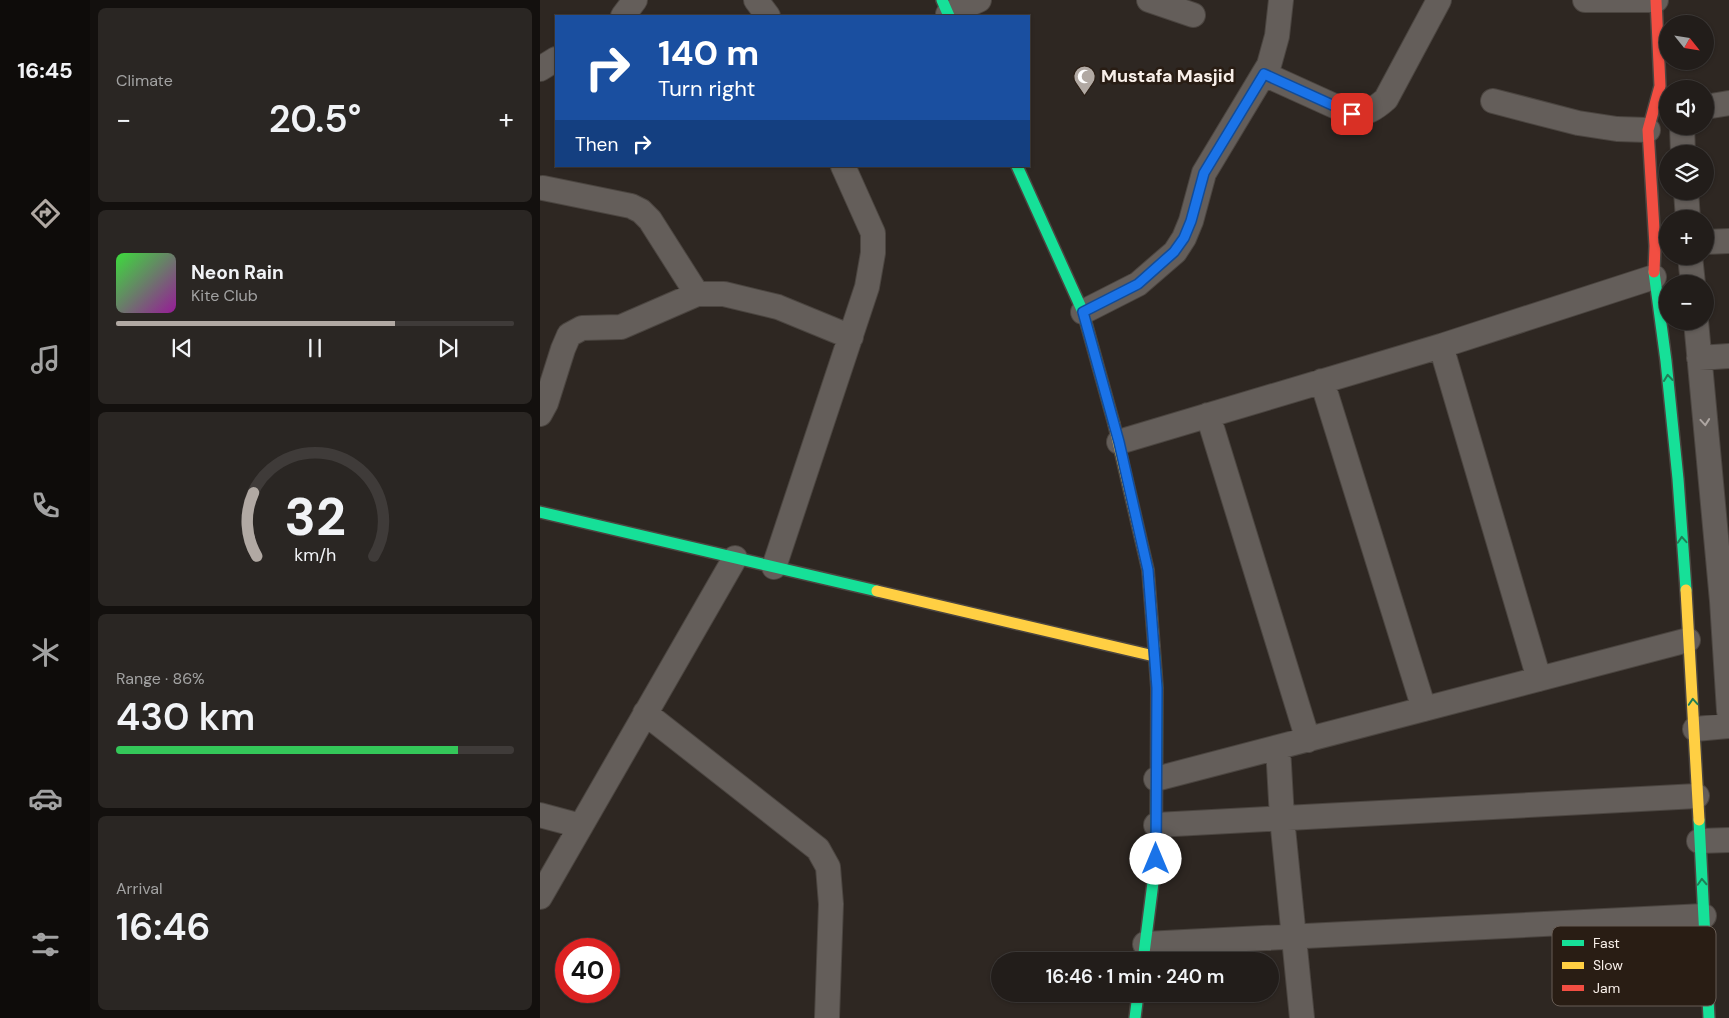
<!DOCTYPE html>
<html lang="en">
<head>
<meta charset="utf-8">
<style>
  :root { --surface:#221d1a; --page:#2a2623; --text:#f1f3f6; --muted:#a2a2a2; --line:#3f3b39; --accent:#b1a9a3 }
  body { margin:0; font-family:"DM Sans",sans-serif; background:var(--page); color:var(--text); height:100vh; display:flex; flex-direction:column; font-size:19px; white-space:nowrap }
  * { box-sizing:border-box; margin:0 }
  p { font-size:16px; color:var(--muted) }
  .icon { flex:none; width:28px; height:28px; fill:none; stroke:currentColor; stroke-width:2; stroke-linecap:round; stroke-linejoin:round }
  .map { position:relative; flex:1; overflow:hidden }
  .details { display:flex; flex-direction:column; gap:8px; padding:8px; background:#13100e; width:450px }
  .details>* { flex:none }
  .top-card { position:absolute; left:15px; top:15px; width:475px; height:152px; border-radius:0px; box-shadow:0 1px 4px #0004,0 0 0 1px var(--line); background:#1a4fa0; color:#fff; overflow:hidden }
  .needle { width:32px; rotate:120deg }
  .tools { position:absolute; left:1119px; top:15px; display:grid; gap:10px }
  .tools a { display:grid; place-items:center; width:55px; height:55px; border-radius:50%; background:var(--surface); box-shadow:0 1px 4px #0004,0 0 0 1px var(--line); font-size:25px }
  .speed { position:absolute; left:15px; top:938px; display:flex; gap:10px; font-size:25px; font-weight:700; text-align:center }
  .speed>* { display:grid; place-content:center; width:65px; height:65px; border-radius:50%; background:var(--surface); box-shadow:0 1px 4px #0004,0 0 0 1px var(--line); line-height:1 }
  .speed .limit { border:8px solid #d22; background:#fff; color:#111 }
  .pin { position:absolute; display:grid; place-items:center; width:42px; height:42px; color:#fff; margin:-21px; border-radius:10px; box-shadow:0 2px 8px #0006 }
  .me { position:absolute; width:55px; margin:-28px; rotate:0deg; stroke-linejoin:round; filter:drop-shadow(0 0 4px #0008) }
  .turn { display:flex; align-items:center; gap:18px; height:105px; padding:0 20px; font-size:22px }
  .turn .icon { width:65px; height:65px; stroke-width:2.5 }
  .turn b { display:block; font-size:35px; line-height:42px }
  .then { display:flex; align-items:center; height:48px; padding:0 20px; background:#0003; gap:10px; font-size:19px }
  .big { font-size:38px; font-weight:600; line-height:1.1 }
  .details .widget { flex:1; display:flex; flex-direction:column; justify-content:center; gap:8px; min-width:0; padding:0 18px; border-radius:8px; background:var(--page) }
  .details .dial { align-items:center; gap:0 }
  .dial svg { height:130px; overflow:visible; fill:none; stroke:var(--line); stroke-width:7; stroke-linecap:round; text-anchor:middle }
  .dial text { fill:var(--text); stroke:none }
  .song { display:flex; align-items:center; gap:15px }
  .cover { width:60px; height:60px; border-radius:8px; background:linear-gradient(135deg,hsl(120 70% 55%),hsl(300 70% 35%)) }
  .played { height:5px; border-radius:2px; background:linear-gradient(90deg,var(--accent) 70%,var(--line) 70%) }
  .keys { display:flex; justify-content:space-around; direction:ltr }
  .heat { display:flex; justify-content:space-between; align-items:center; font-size:28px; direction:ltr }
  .charge { height:8px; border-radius:4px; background:linear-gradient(90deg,#34c759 86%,var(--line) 0) }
  .trip { position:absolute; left:451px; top:952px; width:288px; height:50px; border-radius:25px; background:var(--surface); box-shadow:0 1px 4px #0004,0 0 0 1px var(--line); font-weight:600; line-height:50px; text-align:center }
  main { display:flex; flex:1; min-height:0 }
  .tab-bar { display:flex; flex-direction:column; width:90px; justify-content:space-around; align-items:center; background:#0e0c0a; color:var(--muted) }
  .tab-bar .icon { width:35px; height:35px }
  .tab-bar .active { color:var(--accent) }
  .tab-bar b { font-size:22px; color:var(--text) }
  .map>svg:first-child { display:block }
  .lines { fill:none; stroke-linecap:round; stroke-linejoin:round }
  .street-casing { stroke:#4b4540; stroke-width:26 }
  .fast-casing { stroke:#4b4540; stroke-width:14 }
  .slow-casing { stroke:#4b4540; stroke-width:14 }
  .jam-casing { stroke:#4b4540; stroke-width:14 }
  .street { stroke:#645e5a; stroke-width:24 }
  .fast { stroke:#16e098; stroke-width:11 }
  .slow { stroke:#ffcf43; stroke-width:11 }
  .jam { stroke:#f24e42; stroke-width:11 }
  .oneway { stroke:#207e56 }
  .oneway2 { stroke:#aea6a2 }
  .route-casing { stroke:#114b97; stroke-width:12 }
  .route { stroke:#1a73e8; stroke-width:9 }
  .labels { text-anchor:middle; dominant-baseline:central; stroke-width:5; stroke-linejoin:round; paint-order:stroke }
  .poi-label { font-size:18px; font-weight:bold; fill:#f8efe9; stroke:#291d14; text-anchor:start }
  .key { fill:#291d14; stroke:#675c54; stroke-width:1 }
  .key-label { font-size:14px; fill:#f8efe9 }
</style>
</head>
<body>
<main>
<nav class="tab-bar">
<b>16:45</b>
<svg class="icon active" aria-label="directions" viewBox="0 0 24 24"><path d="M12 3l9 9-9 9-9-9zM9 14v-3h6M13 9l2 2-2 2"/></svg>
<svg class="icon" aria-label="music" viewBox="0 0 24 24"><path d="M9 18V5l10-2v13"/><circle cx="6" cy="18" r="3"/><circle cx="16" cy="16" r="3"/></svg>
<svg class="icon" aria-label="phone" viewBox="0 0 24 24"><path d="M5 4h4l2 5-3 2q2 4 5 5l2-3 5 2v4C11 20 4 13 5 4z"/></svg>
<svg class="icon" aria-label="climate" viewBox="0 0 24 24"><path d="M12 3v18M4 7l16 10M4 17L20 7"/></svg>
<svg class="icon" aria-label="car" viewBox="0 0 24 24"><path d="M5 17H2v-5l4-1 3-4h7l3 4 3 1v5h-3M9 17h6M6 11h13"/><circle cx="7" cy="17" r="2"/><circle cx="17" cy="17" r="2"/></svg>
<svg class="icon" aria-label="filters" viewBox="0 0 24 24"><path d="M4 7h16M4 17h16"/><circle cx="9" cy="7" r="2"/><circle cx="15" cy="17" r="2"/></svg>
</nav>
<section class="details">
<div class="widget"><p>Climate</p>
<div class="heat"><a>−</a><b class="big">20.5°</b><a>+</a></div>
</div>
<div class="widget">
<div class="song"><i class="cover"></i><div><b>Neon Rain</b><p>Kite Club</p></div></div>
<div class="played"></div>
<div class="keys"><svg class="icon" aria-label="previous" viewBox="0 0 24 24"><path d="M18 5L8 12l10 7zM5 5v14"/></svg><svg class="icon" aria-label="pause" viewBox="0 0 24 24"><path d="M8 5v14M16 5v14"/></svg><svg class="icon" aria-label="next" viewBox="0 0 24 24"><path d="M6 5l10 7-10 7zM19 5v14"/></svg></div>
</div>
<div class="widget dial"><svg viewBox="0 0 100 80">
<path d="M14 69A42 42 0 1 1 86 69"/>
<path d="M14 69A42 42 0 0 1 12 30" stroke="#b1a9a3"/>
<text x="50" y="56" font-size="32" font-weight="700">32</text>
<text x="50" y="72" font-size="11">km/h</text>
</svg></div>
<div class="widget"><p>Range · 86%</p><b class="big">430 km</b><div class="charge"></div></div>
<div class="widget"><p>Arrival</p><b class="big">16:46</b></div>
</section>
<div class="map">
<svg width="1189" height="1018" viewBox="0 0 1189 1018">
  <rect width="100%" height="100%" fill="#2e2722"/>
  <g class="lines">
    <defs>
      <path id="street" d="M216,0L228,16
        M609,0L653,15
        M1045,0H1116
        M408,14L439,0
        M83,16L95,0
        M0,69L16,59
        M724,74L812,114C826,114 835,109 846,99L899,0
        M953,101L1038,123L1077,129L1108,130
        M1165,107L1189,103
        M1142,126L1143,154
        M3,188L91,206L101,211L110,220L157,294
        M1146,191L1148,219
        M1165,242L1189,241
        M1150,256L1153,284
        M543,312L598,284L635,252L644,238L651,221L664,173L729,65L737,36L741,0
        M1156,321L1182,601L1189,711
        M901,346L999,679
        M1159,358L1189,356
        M782,381L884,709
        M0,414L6,403L23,349L29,335L42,328L81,327L157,294H184L238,307L311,337
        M668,415L768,740
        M579,442L901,346L1114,277
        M234,567L327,287L333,253V233L303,166
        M105,713L278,849L288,867L291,904L287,1018
        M1155,729L1189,726
        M738,747L742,818L762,1018
        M616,779L1148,640
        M0,815L41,826
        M616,825L1157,796
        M1159,841L1189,840
        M0,897L195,558
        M605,944L1164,916"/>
      <path id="fast" d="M402,0L409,16
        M477,166L543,312L574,424
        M1114,272L1126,361L1138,479L1146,590
        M0,512L337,591
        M1159,820L1169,1018
        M603,961L616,859L617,688L614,647
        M595,1018L598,994"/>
      <path id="slow" d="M574,424L608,570L614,647
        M1146,590L1159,820
        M337,591L614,656"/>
      <path id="jam" d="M1114,272L1115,246L1108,130L1120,86L1116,0"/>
    </defs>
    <use href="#street" class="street-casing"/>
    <use href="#fast" class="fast-casing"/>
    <use href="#slow" class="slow-casing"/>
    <use href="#jam" class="jam-casing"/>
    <use href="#street" class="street"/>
    <use href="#fast" class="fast"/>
    <use href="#slow" class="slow"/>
    <use href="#jam" class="jam"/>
  </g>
  <defs><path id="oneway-chevron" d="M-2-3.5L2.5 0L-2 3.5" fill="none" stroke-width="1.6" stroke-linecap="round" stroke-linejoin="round" transform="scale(1.25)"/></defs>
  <g class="oneway">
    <use href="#oneway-chevron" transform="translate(1128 378) rotate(-96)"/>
    <use href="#oneway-chevron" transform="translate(1142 540) rotate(-94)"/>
    <use href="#oneway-chevron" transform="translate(1153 702) rotate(-94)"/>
    <use href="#oneway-chevron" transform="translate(1162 882) rotate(-93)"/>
  </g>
  <use class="oneway2" href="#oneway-chevron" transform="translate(1165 422) rotate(85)"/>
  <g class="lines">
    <defs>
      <path id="route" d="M616,859L617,688L608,570L579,442L543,312L598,284L634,252L644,238L651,221L664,173L724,74L812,114"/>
    </defs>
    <use href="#route" class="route-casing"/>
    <use href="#route" class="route"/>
  </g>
  <defs>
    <symbol id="mosque-pin" viewBox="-11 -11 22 30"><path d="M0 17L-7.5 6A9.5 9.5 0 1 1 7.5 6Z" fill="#b1a9a3" stroke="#291d14"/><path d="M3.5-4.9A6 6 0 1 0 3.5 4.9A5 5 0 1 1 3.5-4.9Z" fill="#fff"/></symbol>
  </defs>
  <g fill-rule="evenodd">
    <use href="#mosque-pin" x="532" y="64" width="25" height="34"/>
  </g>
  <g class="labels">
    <g class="poi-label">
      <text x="561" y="76">Mustafa Masjid</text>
    </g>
  </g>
  <rect x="1012" y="926" width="164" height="80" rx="8" class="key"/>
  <rect x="1022" y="940" width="22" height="6" fill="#16e098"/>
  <rect x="1022" y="962" width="22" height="7" fill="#ffcf43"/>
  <rect x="1022" y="985" width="22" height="6" fill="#f24e42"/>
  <g class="key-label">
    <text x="1053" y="948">Fast</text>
    <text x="1053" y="970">Slow</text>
    <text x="1053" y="993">Jam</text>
  </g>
</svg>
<div class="tools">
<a><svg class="needle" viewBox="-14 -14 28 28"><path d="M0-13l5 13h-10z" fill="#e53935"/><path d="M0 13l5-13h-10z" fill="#a2a2a2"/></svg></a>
<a><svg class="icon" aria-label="sound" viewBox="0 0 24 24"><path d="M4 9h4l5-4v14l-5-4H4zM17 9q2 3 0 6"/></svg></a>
<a><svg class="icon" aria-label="layers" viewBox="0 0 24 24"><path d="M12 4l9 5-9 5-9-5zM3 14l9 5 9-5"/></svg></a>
<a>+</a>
<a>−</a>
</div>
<div class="speed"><div class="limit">40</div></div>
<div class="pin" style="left:812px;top:114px;background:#d93025"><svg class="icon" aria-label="arrive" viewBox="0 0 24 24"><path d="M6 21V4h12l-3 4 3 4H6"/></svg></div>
<svg class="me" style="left:616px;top:859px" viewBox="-20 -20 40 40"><circle r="19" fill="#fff"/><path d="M0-13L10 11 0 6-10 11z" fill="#1a73e8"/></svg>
<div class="trip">16:46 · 1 min · 240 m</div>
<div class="top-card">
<div class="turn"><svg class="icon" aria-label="right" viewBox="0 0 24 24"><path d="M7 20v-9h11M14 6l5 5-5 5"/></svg><div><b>140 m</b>Turn right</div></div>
<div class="then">Then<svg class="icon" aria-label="right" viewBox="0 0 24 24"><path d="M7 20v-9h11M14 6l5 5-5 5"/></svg></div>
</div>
</div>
</main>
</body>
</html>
